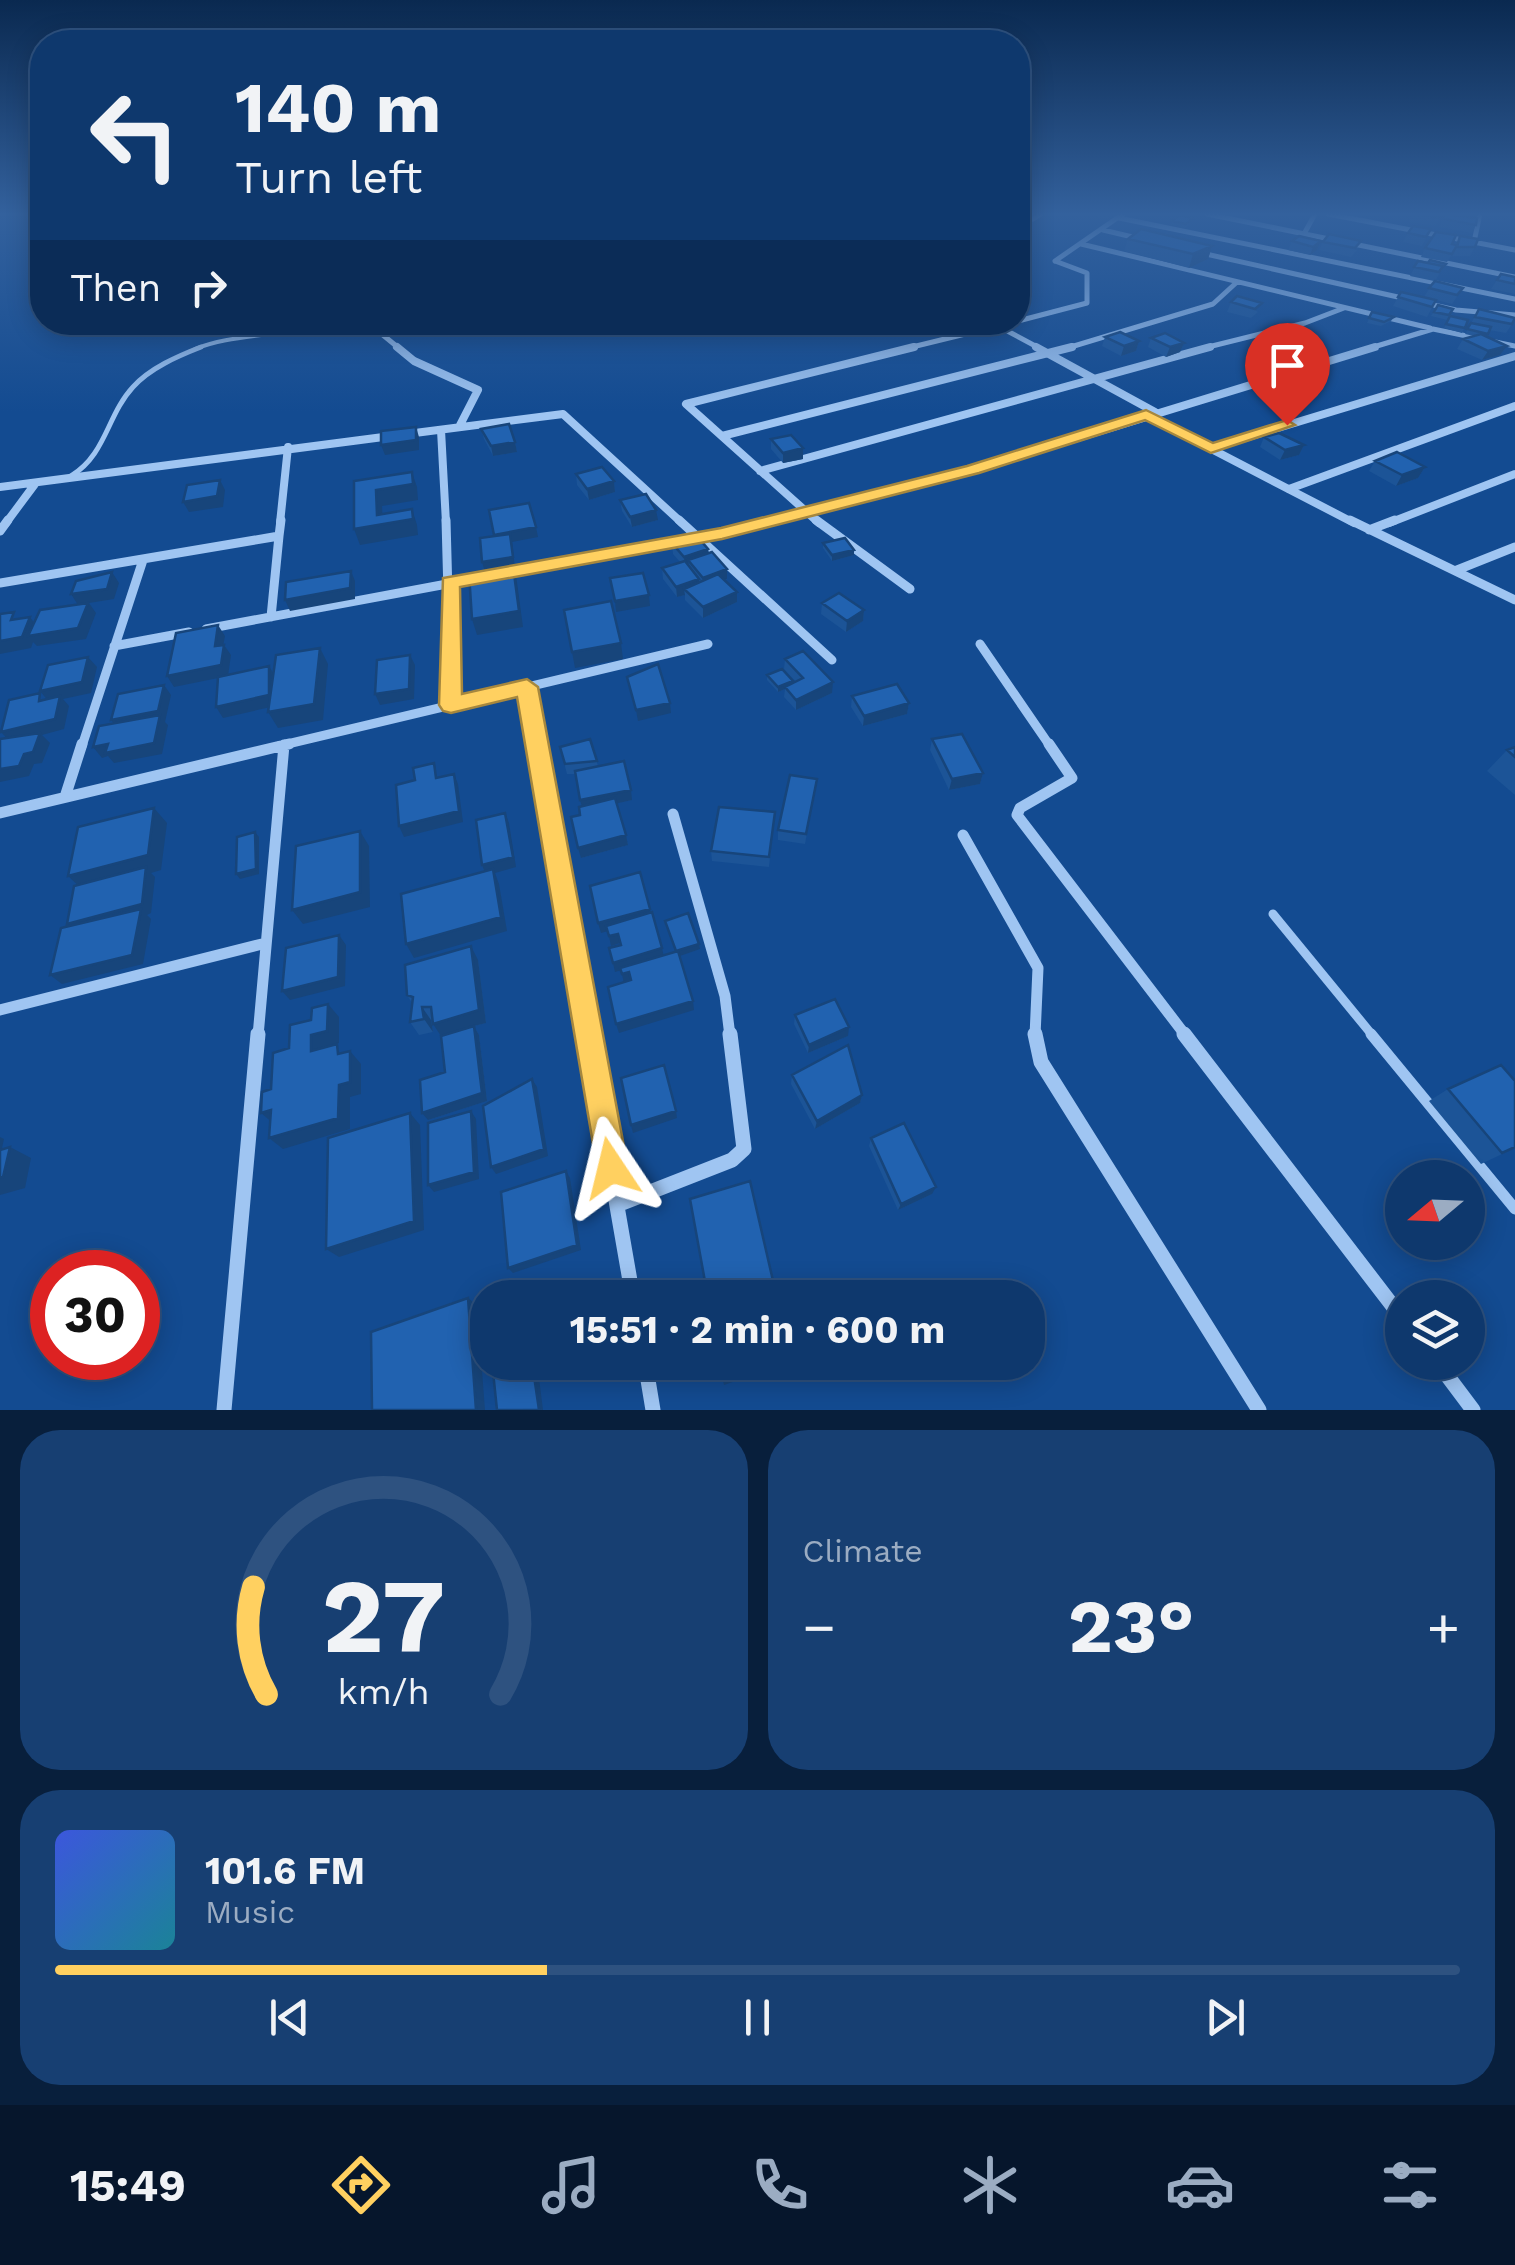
<!DOCTYPE html>
<html lang="en">
<head>
<meta charset="utf-8">
<style>
  :root { --surface:#0e386d; --page:#173f72; --text:#f1f3f6; --muted:#9bacc2; --line:#2e5280; --accent:#ffd060 }
  body { margin:0; font-family:"Work Sans",sans-serif; background:var(--page); color:var(--text); height:100vh; display:flex; flex-direction:column; font-size:38px; white-space:nowrap }
  * { box-sizing:border-box; margin:0 }
  p { font-size:32px; color:var(--muted) }
  .icon { flex:none; width:55px; height:55px; fill:none; stroke:currentColor; stroke-width:2; stroke-linecap:round; stroke-linejoin:round }
  .map { position:relative; height:1410px; overflow:hidden }
  .details { display:flex; flex-direction:column; gap:20px; padding:20px; background:#081f3c; flex:1 }
  .details>* { flex:none }
  .guide { position:absolute; left:30px; top:30px; width:1000px; height:305px; border-radius:40px; box-shadow:0 5px 25px #0003,0 0 0 2px var(--line); background:#0e386d; color:var(--text); overflow:hidden }
  .needle { width:65px; rotate:251deg }
  .fabs { position:absolute; left:1385px; top:1160px; display:grid; gap:20px }
  .fabs a { display:grid; place-items:center; width:100px; height:100px; border-radius:50%; background:var(--surface); box-shadow:0 5px 25px #0003,0 0 0 2px var(--line); font-size:50px }
  .speed { position:absolute; left:30px; top:1250px; display:flex; gap:20px; font-size:50px; font-weight:700; text-align:center }
  .speed>* { display:grid; place-content:center; width:130px; height:130px; border-radius:50%; background:var(--surface); box-shadow:0 5px 25px #0003,0 0 0 2px var(--line); line-height:1 }
  .speed .limit { border:15px solid #d22; background:#fff; color:#111 }
  .pin { position:absolute; display:grid; place-items:center; width:85px; height:85px; color:#fff; margin:-102px -42px; border-radius:50% 50% 50% 0; rotate:-45deg; box-shadow:0 0 10px #0007 }
  .pin .icon { rotate:45deg }
  .me { position:absolute; width:110px; margin:-55px; rotate:350deg; stroke-linejoin:round; filter:drop-shadow(0 0 8px #0008) }
  .turn { display:flex; align-items:center; gap:35px; height:210px; padding:0 40px; font-size:45px }
  .turn .icon { width:130px; height:130px; stroke-width:2.5 }
  .turn b { display:block; font-size:70px; line-height:85px }
  .then { display:flex; align-items:center; height:95px; padding:0 40px; background:#0003; gap:20px; font-size:38px }
  .big { font-size:75px; font-weight:700; line-height:1.1 }
  .details .tile { flex:1; display:flex; flex-direction:column; justify-content:center; gap:15px; min-width:0; padding:0 35px; border-radius:40px; background:var(--page) }
  .details .dial { align-items:center; gap:0 }
  .dial svg { height:260px; overflow:visible; fill:none; stroke:var(--line); stroke-width:7; stroke-linecap:round; text-anchor:middle }
  .dial text { fill:var(--text); stroke:none }
  .song { display:flex; align-items:center; gap:30px }
  .cover { width:120px; height:120px; border-radius:15px; background:linear-gradient(135deg,hsl(230 70% 55%),hsl(190 70% 35%)) }
  .played { height:10px; border-radius:5px; background:linear-gradient(90deg,var(--accent) 35%,var(--line) 35%) }
  .keys { display:flex; justify-content:space-around; direction:ltr }
  .heat { display:flex; justify-content:space-between; align-items:center; font-size:55px; direction:ltr }
  .details .tiles { flex:1; display:grid; gap:20px; grid-template-columns:1fr 1fr }
  .tile:last-child { grid-column:span 2 }
  .trip { position:absolute; left:470px; top:1280px; width:575px; height:100px; border-radius:40px; background:var(--surface); box-shadow:0 5px 25px #0003,0 0 0 2px var(--line); font-weight:700; line-height:100px; text-align:center }
  .tab-bar { display:flex; height:160px; justify-content:space-around; align-items:center; background:#06162c; color:var(--muted) }
  .tab-bar .icon { width:70px; height:70px }
  .tab-bar .active { color:var(--accent) }
  .tab-bar b { font-size:45px; color:var(--text) }
  .map>svg:first-child { display:block }
  .lines { fill:none; stroke-linecap:round; stroke-linejoin:round }
  .lane-far3 { stroke:#9fc5f2; stroke-width:4 }
  .lane-far2 { stroke:#9fc5f2; stroke-width:5 }
  .lane-far1 { stroke:#9fc5f2; stroke-width:9 }
  .lane { stroke:#9fc5f2; stroke-width:11 }
  .street-far4 { stroke:#9fc5f2; stroke-width:5 }
  .street-far3 { stroke:#9fc5f2; stroke-width:8 }
  .street-far2 { stroke:#9fc5f2; stroke-width:9 }
  .street-far1 { stroke:#9fc5f2; stroke-width:11 }
  .street { stroke:#9fc5f2; stroke-width:15 }
  .wall { fill:#1c5497 }
  .shaded-wall { fill:#17457b }
  .building { fill:#2162b0; stroke:#17457b; stroke-width:2.5 }
  .route { fill:#ffd060; stroke:#a6873e; stroke-width:2.5 }
</style>
</head>
<body>
<div class="map">
<svg width="1515" height="1410" viewBox="0 0 1515 1410">
  <rect width="100%" height="100%" fill="#134b91"/>
  <g class="lines">
    <path class="lane-far3" d="M195,349C235,333 279,338 319,322"/>
    <path class="lane-far2" d="M71,476C106,455 107,415 133,387C150,368 178,356 201,347"/>
    <path class="lane-far1" d="M1273,914L1373,1036"/>
    <path class="lane" d="M1371,1034L1515,1209"/>
    <path class="street-far4" d="M1207,214L1515,277
      M1328,214L1515,250
      M1119,218L1515,299
      M1033,219L1041,214
      M1103,230L1141,239
      M1304,234L1315,214
      M1474,242L1480,214
      M1081,244L1430,328
      M1197,252L1456,310L1515,315
      M1055,261L1123,214
      M1018,321L1087,303V273L1055,261
      M367,322L400,349
      M904,349L998,326L1041,349
      M1064,349L1213,304L1237,282
      M1200,349L1305,323L1344,308
      M1367,349L1433,329L1515,346"/>
    <path class="street-far3" d="M397,347L414,361L478,390L459,427
      M1036,347L1155,412
      M1146,415L1354,523
      M441,430L446,523
      M407,434L563,414L682,523
      M722,436L1072,347
      M1212,448L1515,356
      M760,471L1210,347
      M0,487L391,436
      M1289,489L1515,406
      M6,523L35,484
      M280,523L288,447
      M767,523L973,470L1375,347
      M819,523L686,404L914,347
      M1389,523L1515,474"/>
    <path class="street-far2" d="M446,520L451,705
      M679,520L832,660
      M816,520L910,589
      M1350,520L1515,600
      M1369,530L1395,520
      M0,531L8,520
      M1457,570L1515,547
      M505,573L722,534L777,520
      M0,583L279,536L281,520
      M271,617L279,536
      M206,629L479,578
      M980,644L1050,746
      M114,646L189,632
      M527,687L537,746
      M82,746L143,560
      M279,746L708,644"/>
    <path class="street-far1" d="M537,744L588,1036
      M1049,744L1072,778L1020,808L1017,815L1186,1036
      M65,797L82,744
      M0,813L289,744
      M673,814L725,996L730,1036
      M963,835L1038,968L1035,1036
      M0,1010L266,943
      M258,1036L284,745"/>
    <path class="street" d="M587,1034L633,1298
      M1035,1034L1041,1062L1259,1410
      M1184,1034L1402,1318
      M617,1205L732,1160L744,1149L730,1034
      M645,1362L653,1410
      M1437,1362L1473,1410
      M224,1410L258,1034"/>
  </g>
  <path class="wall" d="M1086,214H1114L1107,219Z
    M1412,214H1441L1436,226L1409,222Z
    M1444,214H1475L1473,217L1476,225L1472,233L1439,227Z
    M1172,221L1192,223L1185,228L1171,225Z
    M1431,229L1422,246L1403,242L1408,233Z
    M1460,236L1475,247L1470,256H1452L1454,251L1447,262L1421,257L1425,248L1456,245Z
    M1128,239L1212,246L1208,259L1189,268L1124,251Z
    M1292,241H1321L1317,250L1310,255L1288,250Z
    M1323,242L1357,250L1351,257L1319,250Z
    M1418,261L1443,268L1435,281L1463,288L1452,304L1424,297L1434,281L1410,276Z
    M1501,274L1515,277V294L1491,289Z
    M1401,292L1436,300L1427,317L1393,306Z
    M1237,296L1258,312L1251,318L1227,312L1231,302Z
    M1438,305L1453,309L1447,320L1431,316Z
    M1479,309L1512,324L1506,333L1489,330L1486,337L1507,346L1500,355L1482,360L1457,349L1463,339L1474,336L1465,334Z
    M1372,312L1394,317L1391,321L1381,326L1367,323Z
    M1450,316L1468,320L1462,333L1444,328Z
    M1105,337L1139,341L1136,351L1121,356L1102,346Z
    M1151,338L1184,343L1180,352L1166,357L1148,347Z
    M481,429L515,442L517,452L493,456L484,439Z
    M1264,437L1304,445L1299,455L1280,460L1260,447Z
    M771,439L803,459L783,463L771,449Z
    M1375,461L1425,467L1418,478L1396,486L1369,471Z
    M576,474L614,481L615,492L589,500L577,485Z
    M620,500L658,520L632,527L622,511Z
    M672,543L708,549L709,553L727,569V579L725,580L737,602L703,618L685,600V595L677,597L663,579L662,568L680,562L673,554Z
    M823,543L854,555L832,561L823,548Z
    M822,603L864,610L863,621L846,632L821,614Z
    M785,659L832,693L796,710L784,697L785,689L778,692L767,680V675L793,683L796,682L784,669Z
    M852,696L909,703L907,714L863,726L851,707Z
    M590,739L598,766L632,800L617,803L628,845L581,858L582,807L576,774H567L560,747Z
    M932,739L983,773L980,784L949,790L930,750Z
    M1515,747V795L1487,771L1507,750Z
    M817,779L805,844L778,840V830Z
    M775,812L769,867L712,861L711,851Z
    M478,960L486,1023L474,1026L479,1035L487,1101L428,1120L445,1072L441,1036L433,1020H431L433,1032L419,1035L410,1022L412,1003L407,995Z
    M795,1015L848,1036L808,1053L794,1024Z
    M792,1075L862,1095L860,1103L815,1129L791,1084Z
    M1448,1089L1515,1148L1481,1164L1429,1101Z
    M871,1138L932,1194L898,1210L869,1146Z"/>
  <path class="shaded-wall" d="M1321,241L1317,250L1310,255L1313,247Z
    M1212,246L1208,259L1189,268L1193,254Z
    M1139,341L1136,351L1121,356L1124,346Z
    M1184,343L1180,352L1166,357L1170,347Z
    M1507,346L1500,355L1482,360L1488,351Z
    M416,427L419,437V450L385,455L381,445Z
    M515,442L517,452L493,456L491,446Z
    M1304,445L1299,455L1280,460L1285,450Z
    M803,448V459L783,463V453Z
    M1425,467L1418,478L1396,486L1402,475Z
    M412,472L417,487L418,500L382,506L383,524L412,509L417,525L418,535L360,545L354,529L377,515L376,490Z
    M220,480L225,490L223,507L189,512L183,502Z
    M614,481L615,492L589,500L587,489Z
    M656,510L658,520L632,527L630,517Z
    M536,527L538,537L512,542L515,568H514L517,582L523,627L477,635L472,619L485,572L482,562L497,545L494,535Z
    M708,549L709,559L688,560L689,566L685,567L684,557Z
    M854,550V555L832,561V555Z
    M727,569V579L704,588L703,578Z
    M351,571L355,581V599L290,611L285,600Z
    M112,572L119,583L114,599L89,603L96,613L86,639L37,646L33,642L31,648L0,654V641L30,617L38,628L78,605L71,594Z
    M699,579L700,590L684,589L685,595L677,597L676,587Z
    M737,592V602L703,618V607Z
    M649,595L650,606L616,612L615,601Z
    M864,610L863,621L846,632L847,621Z
    M218,625L225,636L221,657L215,646Z
    M621,643L623,659L575,668L572,652Z
    M224,645L231,655L228,676L174,687L167,676Z
    M320,648L328,664L323,720L278,728L268,712Z
    M410,655L415,665L414,699L380,705L375,694Z
    M88,657L97,667L91,693L63,699L69,706L64,729L42,735L50,743L42,763L34,764L29,776L0,782V769L11,743L1,732L49,702L40,691Z
    M269,666L275,676V706L223,718L216,707Z
    M793,681L792,686L785,687V689L778,692V687Z
    M833,682L832,693L796,710V700Z
    M164,685L171,695L165,722L168,725L162,754L114,763L108,756L102,758L93,747L120,731L111,720Z
    M670,703L671,713L638,721L636,710Z
    M909,703L907,714L863,726L864,716Z
    M983,773L980,784L949,790L952,779Z
    M454,774L458,784L463,822L404,837L399,826Z
    M631,790L632,800L583,811L580,800Z
    M154,808L167,823L161,870L151,873L155,877L151,913L147,915L151,919L143,964L62,984L50,975L78,934L67,924L84,891L68,876Z
    M505,813L509,823L516,867L495,873L499,884L507,931L414,958L406,944L486,875L482,865Z
    M360,831L369,846L370,907L303,924L292,910Z
    M255,832L259,837V874L240,879L236,874Z
    M626,835L628,845L581,858L578,848Z
    M650,909L652,919L601,933L598,923Z
    M618,934L620,943L611,946L609,936Z
    M339,935L346,945L345,986L290,1000L282,991Z
    M699,944L700,949L677,957L676,952Z
    M471,946L478,960L486,1023L474,1026L479,1035L487,1101L428,1120L422,1113L474,1027L441,1036L433,1024Z
    M662,948L664,957L615,972L613,963Z
    M629,972L631,981L624,984L622,974Z
    M693,1001L694,1010L619,1033L616,1024Z
    M328,1004L339,1017V1043L311,1051V1035Z
    M422,1007L431,1020L433,1032L424,1019Z
    M849,1027L848,1036L808,1053L809,1045Z
    M350,1051L361,1064V1094L350,1097V1129L283,1149L269,1138L339,1085Z
    M532,1079L537,1087L548,1156L496,1174L491,1167Z
    M862,1095L860,1103L815,1129L817,1121Z
    M271,1110L274,1124L261,1113Z
    M471,1111L476,1119L479,1179L434,1192L428,1185Z
    M676,1111L677,1118L633,1133L631,1125Z
    M410,1113L420,1125L424,1230L339,1257L326,1249Z
    M0,1137L4,1139L0,1157Z
    M10,1147L31,1158L25,1188L0,1195V1178Z
    M566,1171L570,1178L581,1250L513,1273L508,1268Z
    M936,1187L932,1194L898,1210L901,1204Z
    M468,1298L477,1305L485,1410H476Z
    M532,1362H537L543,1410H539Z
    M776,1362H790L724,1385L723,1380Z"/>
  <path class="building" d="M1416,214H1441V218Z
    M1444,214L1477,218L1476,225L1444,219Z
    M1179,215L1193,218L1186,224L1172,221Z
    M1413,226L1431,229L1426,237L1408,233Z
    M1141,229L1212,246L1193,254L1128,239Z
    M1436,232L1456,235L1452,244L1457,245L1452,254L1425,248Z
    M1329,234L1361,241L1355,248L1323,242Z
    M1299,236L1321,241L1313,247L1292,241Z
    M1460,236L1478,239L1475,247H1457Z
    M1430,260L1446,264L1441,269L1443,266L1428,263Z
    M1418,261L1443,266L1439,272L1414,267Z
    M1501,274L1515,277V284L1497,280Z
    M1435,281L1463,288L1457,295L1429,288Z
    M1401,292L1436,300L1432,307L1398,297Z
    M1237,296L1262,303L1255,309L1231,302Z
    M1438,305L1453,309L1449,315L1434,312Z
    M1479,309L1515,318L1512,324L1475,317Z
    M1372,312L1394,317L1384,322L1369,318Z
    M1450,316L1468,320L1465,328L1446,324Z
    M1471,323L1491,327L1488,334L1467,329Z
    M1120,332L1139,341L1124,346L1105,337Z
    M1165,333L1184,343L1170,347L1151,338Z
    M1481,334L1507,346L1488,351L1463,339Z
    M509,424L515,442L491,446L481,429Z
    M416,427V440L381,445V431Z
    M1279,433L1304,445L1285,450L1264,437Z
    M791,435L803,448L783,453L771,439Z
    M1397,452L1425,467L1402,475L1375,461Z
    M602,467L614,481L587,489L576,474Z
    M412,472L413,484L376,490L377,515L412,509L413,519L354,529V481Z
    M220,480L217,496L183,502L187,485Z
    M646,494L656,510L630,517L620,500Z
    M529,503L536,527L494,535L489,510Z
    M510,534L513,557L482,562L480,538Z
    M696,535L708,549L684,557L672,543Z
    M845,538L854,550L832,555L823,543Z
    M712,552L727,569L703,578L688,560Z
    M685,561L699,579L676,587L662,568Z
    M513,566L519,611L472,619L469,573Z
    M351,571L350,588L285,600L286,582Z
    M112,572L107,589L71,594L76,581Z
    M643,573L649,595L615,601L610,578Z
    M718,574L737,592L703,607L684,589Z
    M839,593L864,610L847,621L822,603Z
    M611,601L621,643L572,652L564,610Z
    M88,603L78,628L28,636L40,610Z
    M14,612L11,620L30,617L22,637L0,641V614Z
    M218,625L215,646L224,645L221,665L167,676L176,633Z
    M320,648L314,704L268,712L276,655Z
    M803,651L833,682L796,700L785,687L803,678L785,659Z
    M410,655L409,689L375,694L377,660Z
    M88,657L82,682L40,691L48,665Z
    M658,664L670,703L636,710L627,677Z
    M269,666V695L216,707L218,677Z
    M782,669L793,681L778,687L767,675Z
    M897,684L909,703L864,716L852,696Z
    M164,685L158,711L111,720L118,694Z
    M40,693L39,701L60,696L55,719L1,732L9,700Z
    M160,715L154,743L105,753L108,744L93,747L99,726Z
    M40,733L33,752L24,754L19,766L0,769V739Z
    M962,734L983,773L952,779L932,739Z
    M590,739L597,761L565,764L560,747Z
    M1515,747V757L1507,750Z
    M624,761L631,790L580,800L575,771Z
    M434,763L436,778L454,774L459,811L399,826L396,785L415,780L413,768Z
    M790,775L817,779L806,834L778,830Z
    M615,798L626,835L578,848L571,817L580,815L579,807Z
    M719,807L775,812L769,857L711,851Z
    M154,808L148,855L68,876L78,827Z
    M505,813L513,857L482,865L476,820Z
    M360,831V892L292,910L296,846Z
    M255,832L256,869L236,874L237,837Z
    M146,867L142,904L67,924L74,886Z
    M493,869L501,917L406,944L401,894Z
    M640,872L650,909L598,923L590,886Z
    M141,909L132,955L50,975L61,928Z
    M652,912L662,948L613,963L609,948L621,945L618,934L609,936L606,926Z
    M688,913L699,944L676,951L665,921Z
    M339,935L338,977L282,991L286,948Z
    M471,946L479,1010L433,1024L431,1007H422L424,1019L410,1022L413,997L407,995L405,965Z
    M678,951L693,1001L616,1024L608,987L631,980L629,972L622,974L620,968Z
    M835,999L849,1027L809,1045L795,1015Z
    M328,1004L327,1031L311,1035V1051L337,1044L338,1054L350,1051V1082L339,1085L338,1118L269,1138L271,1110L261,1113L262,1092L271,1089L273,1053L289,1048L290,1025L311,1020L312,1008Z
    M474,1026L482,1093L422,1113L420,1080L445,1072L441,1036Z
    M848,1045L862,1095L817,1121L792,1075Z
    M664,1065L676,1111L631,1125L621,1078Z
    M1501,1065L1515,1081V1147L1502,1153L1448,1089Z
    M532,1079L544,1149L491,1167L483,1106Z
    M471,1111L474,1172L428,1185V1123Z
    M410,1113L414,1221L326,1249L328,1138Z
    M904,1123L936,1187L901,1204L871,1138Z
    M10,1147L3,1177L0,1178V1150Z
    M566,1171L577,1245L508,1268L501,1192Z
    M750,1181L777,1298H708L690,1199Z
    M468,1298L476,1410H372L371,1332Z
    M492,1362H532L539,1410H497Z
    M720,1362H776L723,1380Z"/>
  <linearGradient id="sky" x2="0" y2="1"><stop stop-color="#0a2950"/><stop offset="0.52" stop-color="#33619d"/><stop offset="1" stop-color="#33619d" stop-opacity="0"/></linearGradient>
  <rect width="1515" height="412" fill="url(#sky)"/>
  <path class="route" d="M1146,410L1213,443L1287,420L1295,425L1211,453L1145,420L979,473L722,539L460,587L462,694L527,679L538,687L628,1168L623,1179L611,1184L599,1179L517,697L451,713L443,711L439,705L443,578L721,528L967,466Z"/>
</svg>
<div class="fabs">
<a><svg class="needle" viewBox="-14 -14 28 28"><path d="M0-13l5 13h-10z" fill="#e53935"/><path d="M0 13l5-13h-10z" fill="#9bacc2"/></svg></a>
<a><svg class="icon" aria-label="layers" viewBox="0 0 24 24"><path d="M12 4l9 5-9 5-9-5zM3 14l9 5 9-5"/></svg></a>
</div>
<div class="speed"><div class="limit">30</div></div>
<div class="pin" style="left:1287px;top:425px;background:#d93025"><svg class="icon" aria-label="arrive" viewBox="0 0 24 24"><path d="M6 21V4h12l-3 4 3 4H6"/></svg></div>
<svg class="me" style="left:611px;top:1168px" viewBox="-20 -20 40 40"><path d="M0-17L14 15 0 8-14 15z" fill="#ffd060" stroke="#fff" stroke-width="4"/></svg>
<div class="trip">15:51 · 2 min · 600 m</div>
<div class="guide">
<div class="turn"><svg class="icon" aria-label="left" viewBox="0 0 24 24"><path d="M17 20v-9H6M10 6l-5 5 5 5"/></svg><div><b>140 m</b>Turn left</div></div>
<div class="then">Then<svg class="icon" aria-label="right" viewBox="0 0 24 24"><path d="M7 20v-9h11M14 6l5 5-5 5"/></svg></div>
</div>
</div>
<section class="details">
<div class="tiles">
<div class="tile dial"><svg viewBox="0 0 100 80">
<path d="M14 69A42 42 0 1 1 86 69"/>
<path d="M14 69A42 42 0 0 1 10 36" stroke="#ffd060"/>
<text x="50" y="56" font-size="32" font-weight="700">27</text>
<text x="50" y="72" font-size="11">km/h</text>
</svg></div>
<div class="tile"><p>Climate</p>
<div class="heat"><a>−</a><b class="big">23°</b><a>+</a></div>
</div>
<div class="tile">
<div class="song"><i class="cover"></i><div><b>101.6 FM</b><p>Music</p></div></div>
<div class="played"></div>
<div class="keys"><svg class="icon" aria-label="previous" viewBox="0 0 24 24"><path d="M18 5L8 12l10 7zM5 5v14"/></svg><svg class="icon" aria-label="pause" viewBox="0 0 24 24"><path d="M8 5v14M16 5v14"/></svg><svg class="icon" aria-label="next" viewBox="0 0 24 24"><path d="M6 5l10 7-10 7zM19 5v14"/></svg></div>
</div>
</div>
</section>
<nav class="tab-bar">
<b>15:49</b>
<svg class="icon active" aria-label="directions" viewBox="0 0 24 24"><path d="M12 3l9 9-9 9-9-9zM9 14v-3h6M13 9l2 2-2 2"/></svg>
<svg class="icon" aria-label="music" viewBox="0 0 24 24"><path d="M9 18V5l10-2v13"/><circle cx="6" cy="18" r="3"/><circle cx="16" cy="16" r="3"/></svg>
<svg class="icon" aria-label="phone" viewBox="0 0 24 24"><path d="M5 4h4l2 5-3 2q2 4 5 5l2-3 5 2v4C11 20 4 13 5 4z"/></svg>
<svg class="icon" aria-label="climate" viewBox="0 0 24 24"><path d="M12 3v18M4 7l16 10M4 17L20 7"/></svg>
<svg class="icon" aria-label="car" viewBox="0 0 24 24"><path d="M5 17H2v-5l4-1 3-4h7l3 4 3 1v5h-3M9 17h6M6 11h13"/><circle cx="7" cy="17" r="2"/><circle cx="17" cy="17" r="2"/></svg>
<svg class="icon" aria-label="filters" viewBox="0 0 24 24"><path d="M4 7h16M4 17h16"/><circle cx="9" cy="7" r="2"/><circle cx="15" cy="17" r="2"/></svg>
</nav>
</body>
</html>
